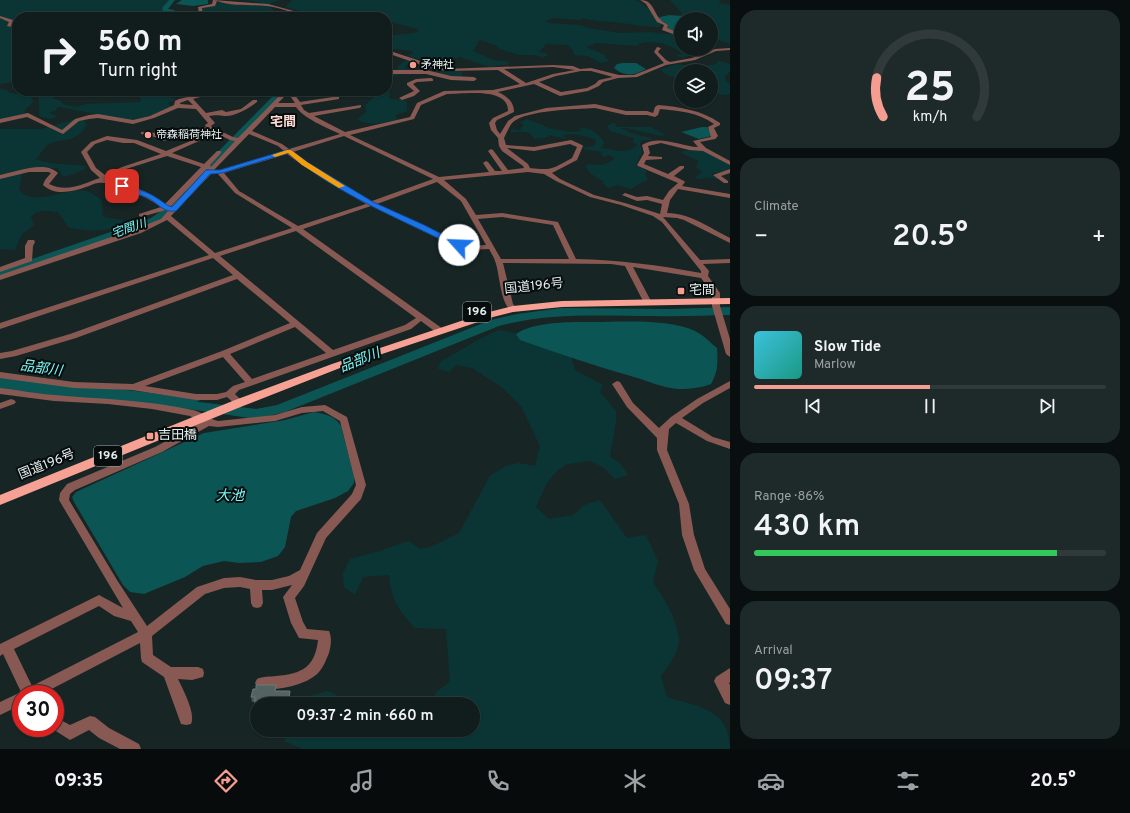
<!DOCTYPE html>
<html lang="en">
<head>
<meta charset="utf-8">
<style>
  :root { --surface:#111c1c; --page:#1e2929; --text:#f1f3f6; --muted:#9ca1a3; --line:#303a3b; --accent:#f59d90 }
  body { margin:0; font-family:Overpass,"Noto Sans JP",sans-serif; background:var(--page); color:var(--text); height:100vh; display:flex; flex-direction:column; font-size:15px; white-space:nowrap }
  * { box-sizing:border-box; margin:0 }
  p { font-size:13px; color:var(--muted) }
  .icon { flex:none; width:22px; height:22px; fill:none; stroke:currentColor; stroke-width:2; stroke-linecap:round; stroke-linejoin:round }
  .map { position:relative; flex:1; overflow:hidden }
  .side { display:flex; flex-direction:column; gap:10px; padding:10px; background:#090f0f; width:400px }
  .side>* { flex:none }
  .hud { position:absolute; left:12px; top:12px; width:380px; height:84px; border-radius:16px; box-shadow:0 1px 3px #0004,0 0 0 1px var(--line); background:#111c1c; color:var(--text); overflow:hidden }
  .controls { position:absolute; left:674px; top:12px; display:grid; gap:8px }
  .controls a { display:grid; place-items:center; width:44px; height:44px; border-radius:50%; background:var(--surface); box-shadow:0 1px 3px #0004,0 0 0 1px var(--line); font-size:20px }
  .speed { position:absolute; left:12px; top:685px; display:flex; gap:8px; font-size:20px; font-weight:700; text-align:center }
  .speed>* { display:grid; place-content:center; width:52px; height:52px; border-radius:50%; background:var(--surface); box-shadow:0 1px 3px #0004,0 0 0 1px var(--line); line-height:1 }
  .speed .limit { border:6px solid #d22; background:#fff; color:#111 }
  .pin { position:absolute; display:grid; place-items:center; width:34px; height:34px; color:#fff; margin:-17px; border-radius:8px; box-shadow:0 2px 6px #0006 }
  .me { position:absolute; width:44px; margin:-22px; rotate:295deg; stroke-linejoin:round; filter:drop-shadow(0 0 3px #0008) }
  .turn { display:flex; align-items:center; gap:14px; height:84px; padding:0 20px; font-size:18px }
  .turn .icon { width:52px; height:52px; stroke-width:2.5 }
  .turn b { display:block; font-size:28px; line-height:34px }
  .big { font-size:30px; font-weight:600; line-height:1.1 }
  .side .tile { flex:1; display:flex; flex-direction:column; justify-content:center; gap:6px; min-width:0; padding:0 14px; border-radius:16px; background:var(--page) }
  .side .dial { align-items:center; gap:0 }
  .dial svg { height:104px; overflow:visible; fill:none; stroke:var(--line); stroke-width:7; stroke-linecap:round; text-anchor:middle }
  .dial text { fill:var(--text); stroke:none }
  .song { display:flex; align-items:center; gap:12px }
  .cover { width:48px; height:48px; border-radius:6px; background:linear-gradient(135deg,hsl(190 70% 55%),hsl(170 70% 35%)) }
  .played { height:4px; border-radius:2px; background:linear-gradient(90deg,var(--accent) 50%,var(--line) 50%) }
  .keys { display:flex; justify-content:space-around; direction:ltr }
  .heat { display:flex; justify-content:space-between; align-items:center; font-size:22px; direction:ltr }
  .charge { height:6px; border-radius:3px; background:linear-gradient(90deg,#34c759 86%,var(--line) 0) }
  .trip { position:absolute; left:250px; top:697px; width:230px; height:40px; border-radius:20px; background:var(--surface); box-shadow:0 1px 3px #0004,0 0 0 1px var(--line); font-weight:600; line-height:40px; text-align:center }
  .tabs { display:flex; height:64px; justify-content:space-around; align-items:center; background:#070b0b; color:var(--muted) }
  .tabs .icon { width:28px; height:28px }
  .tabs .current { color:var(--accent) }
  .tabs b { font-size:18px; color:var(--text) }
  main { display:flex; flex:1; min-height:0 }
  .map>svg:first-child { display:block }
  .green { fill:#0b3535 }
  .water { fill:#0b5555 }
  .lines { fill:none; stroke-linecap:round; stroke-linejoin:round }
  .river { fill:#0b5555; fill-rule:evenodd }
  .minor { fill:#885952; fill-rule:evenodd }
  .trunk { fill:#f6a194; fill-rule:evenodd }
  .wall { fill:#425150 }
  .shaded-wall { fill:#2a3838 }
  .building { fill:#546261; stroke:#6a7877 }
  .route { fill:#1a73e8; stroke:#114b97 }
  .slow { fill:#f59e0b }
  .poi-dot { fill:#f59d90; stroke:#070d0d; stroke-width:1.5 }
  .labels { text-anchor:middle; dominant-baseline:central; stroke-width:4; stroke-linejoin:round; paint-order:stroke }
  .far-poi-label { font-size:11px; fill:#e5eeee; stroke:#070d0d; text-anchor:start }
  .far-water-label { font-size:12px; font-style:italic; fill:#7bf9f8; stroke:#070d0d }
  .shield { fill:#070d0d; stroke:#a2aaaa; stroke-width:1 }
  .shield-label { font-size:12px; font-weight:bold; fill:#e5eeee }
  .far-quarter-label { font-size:13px; font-weight:bold; fill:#fddad4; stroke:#070d0d }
  .street-label { font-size:13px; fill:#e5eeee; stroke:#070d0d }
  .poi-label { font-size:13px; fill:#e5eeee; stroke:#070d0d; text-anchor:start }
  .water-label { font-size:14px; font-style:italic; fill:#7bf9f8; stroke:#070d0d }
</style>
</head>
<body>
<main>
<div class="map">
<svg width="730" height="749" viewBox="0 0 730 749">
  <rect width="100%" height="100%" fill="#172525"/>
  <path class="green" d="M0,0H169L162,9L171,11L177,16L168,17H17V81L0,84Z
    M245,0H281L271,3L269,7L274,10L273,12L283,13L288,17H229L241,15L244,12C231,9 217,12 203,11V8L211,6L216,2L230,4L260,5L263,3Z
    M292,0H635C650,5 651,16 662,25L659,27C642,27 628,23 612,22C602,21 593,21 583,18L581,20L553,18L545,21L549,23L580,25L588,28L620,33L652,32L661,34H672L679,37L681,40V49H703L709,51L682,58L675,55L682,54C669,43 654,40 638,44L639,46L596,43L586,47L605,55V57L610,61L601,63L588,56L574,55L573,50L567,45L546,44L539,52L546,53L549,55L542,57L533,55H519L500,49L497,46L481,40L477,42L478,44L473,51L496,61H507L510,64L489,67L460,57L449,59L451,62L446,65L406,56L412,54L413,51L387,48V36L414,33L418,32V29L387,21V17H319L286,7Z
    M670,0H718L722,1L718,3L730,5V44L711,37V19L676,18L682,13Z
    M409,60L416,63L408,64L405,66L407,69C423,72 445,72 462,71V78C438,75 410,68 387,79V73L398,70V66L405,61Z
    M720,61L730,64V72L725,76V80L730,84V94C721,95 719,96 711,89V71H681V78C673,77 666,76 660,69L677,64L695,67L717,64L716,62Z
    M387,88L390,93L389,97L391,99L405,100L407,103V111L396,115L395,117L399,119C386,123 370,126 357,120L366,112L365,105L376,95L370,91H387Z
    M0,89L8,90L9,93L27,95L32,98L33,102L25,110L26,114L0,120Z
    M38,91H48L56,93L53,98L61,101L63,104L76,107L86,104L141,102L140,96L145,91H170L167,96L177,100L167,103L172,107L160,111L153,115L132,121L59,107L56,108L57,110L49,113L58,116L50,119L39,116C40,107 38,100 38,91Z
    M82,117L87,125L81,133L71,139L53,142L47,145L36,159C48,165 70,164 85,166L86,168L74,174L62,177L61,172L57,168H34L23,170L19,190C36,208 65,187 86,191C91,192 97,197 102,200L103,217L124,220C112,235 87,230 69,228L58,212C47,211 39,208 31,217L34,225L22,234L15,250L0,249V129H42Z
    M527,119L552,129L573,132L581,131L579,128C591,128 597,132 604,142L601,148C613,149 628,156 637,145L633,141L634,138L610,131L607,126L612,123H616L615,125L617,127H650L666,135L661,136L627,128H621L631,133L650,138L652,140H641L640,144L642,152L636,165L647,171L645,174L648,179L631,189L618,185L609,188L603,184L604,182L591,174L585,166L588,164C600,166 606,166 615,158L608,155L605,157L601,156L602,152L583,149L585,147L594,146L596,140C586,136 570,132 561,136L567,138L565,139L550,135L545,138L535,139L528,132H511V129L520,130L524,124L519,123Z
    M689,150H703L730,165V170L710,174L721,179C716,180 713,177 708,178C702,178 700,180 695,178L702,172L696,168L698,161L680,152Z
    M499,330L512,332L570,353L575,370L603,385L600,392L616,411V421L610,457L620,463L628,475L615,479L604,468L591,461L567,464L557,471L546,484L536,507L549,519L573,515L584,505L600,500L627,538L646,535L658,561L653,582C664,599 676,617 679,638C680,650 668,667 661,676L667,697C699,707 730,709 730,749H302L284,741L289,730H473V704H431L436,692L450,682L446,629L415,628C398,610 391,599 389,575L363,577L355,595L344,587L343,573L350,559L380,551L408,541L421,549L433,546L459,533L490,476L506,466L518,463L535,466L540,446L521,406L500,386L472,368L456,365L449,372L438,369L441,361C461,351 479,337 499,330Z
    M328,691L356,704H302L306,697Z"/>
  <path class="water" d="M182,0H208V4L193,6L176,4Z
    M669,15L681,16L682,19L681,35L667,29L668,25L659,19L660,17Z
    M623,63H636L646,69C634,76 625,77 614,68L617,64Z
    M702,127H707L712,136L699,139L681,132Z
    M587,322C617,322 669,318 695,331C703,335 710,342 717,348C718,362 718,372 711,384C702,388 688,389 678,389C663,388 648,381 634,377C595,366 557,353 520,340L516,334C533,322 567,322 587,322Z
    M0,376L144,392L200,400L185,409L0,390Z
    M314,412C326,414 335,416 341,426L354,476V483L348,491L335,498L296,511L291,517L285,547L278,556L261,562L239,563L224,561L203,566L185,577L144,594L130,592L123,585L74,502L72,497L76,492L204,433L285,420Z"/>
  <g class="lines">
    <path class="river" d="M169,0H175L168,9L174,10L183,17C175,17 170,13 163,11L162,8Z
      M278,91H286L207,173H201L199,171L201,169Z
      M190,182L193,183L195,185L193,187L169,215L159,222L0,277V270L151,218L161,211L187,183Z
      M730,307V315C705,315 679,317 654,316C601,316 551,312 499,326L285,412L256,419L175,407L170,406L168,403L170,400L175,399L256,409L277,405L491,320L517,314L561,308L672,309Z"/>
    <path class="minor" d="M213,0L268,4L316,17C299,17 284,8 267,6C250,4 233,7 217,1L215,6L202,8L203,14L205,16L215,15L217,17H202L199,14L198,7L212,4Z
      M640,0C653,0 653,11 660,19C662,22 666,23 668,25L667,28L681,34V37L662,30L664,25L657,22L646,4Z
      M0,16L13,20L12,24L17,26V28L7,26L9,22L0,18Z
      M657,47L661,48L658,52L666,60L670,62L692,58L715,49L730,48V50L716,51L695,60L666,65L637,77L618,78L603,82L599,86L588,91L560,96L534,84L498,92C507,96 514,102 514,112L497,120L495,123L497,130L500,134L508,121L515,116L546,108L595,104L626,111H647L653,113L655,107L658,105C680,107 701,110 720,123V125L714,128L718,136L715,139L700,142L706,148L730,161V165L703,151L689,150L661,143L648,146L650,153L648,156L662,157V159L646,160L644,164L668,174L680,166H684V168L674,176L684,181L685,182L682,186L730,194V198L678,189L670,200L667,213C690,213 710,228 730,238V243L684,220L677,218L663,217L700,260L730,259V263L703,264L709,271L708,276L720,293V306L730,339V357L726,354L712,306V293L701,278L633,267L652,303L648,305L644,303L625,266L611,264L503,263L513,304L517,309L513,311C500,307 500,273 495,261C494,257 491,253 489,249L470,250L456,247L371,206L303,229L443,329L444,331L443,333H437L421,321L411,329L239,390L235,394L244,403L239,406L236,405L227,397L217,400H196L132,390L74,388L0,378V372L74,382L133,384L222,351L290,323L237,279L76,338L16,356L0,359V353L12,351L70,334L233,275L213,258L0,329V323L209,255L167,220L141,233L0,280V275L135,229L161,219L168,211L166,210L141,217L139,216V214L161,207C147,197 115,181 98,183C94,183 90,186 86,187C72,192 55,196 43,185L45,180L51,173L48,172H29L0,179V175C17,172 44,160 58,173L49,184C68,193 82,184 100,178L91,170L81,152L91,142L107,136L137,140L166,151L193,140L191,137H179L163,141L155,137L141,134V132L157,133L164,137L179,133H192L206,127L205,125L208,123L196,109L178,108L154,118L133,124L98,118L89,119L79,121L63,134L27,117L0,123V119L28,113L62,130L75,119L89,115L98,114L133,120L150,116L174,105L175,101L179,99L214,91H224L193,99L206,113L222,110L226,112L241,109L253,100H257V102C249,108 235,117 224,116C219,115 215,115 209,116L215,123L211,126L212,127L233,137L238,138L284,91H292L300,102L333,97L326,91H332L339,97V99L301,105L304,110L309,113L361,105V107L359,108L314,116L345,132L410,117L417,103L444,91L493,90L520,84L498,70L445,71L427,67L387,53V50L445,69L553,65L573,66L580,69L591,68L619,75H634L664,63L654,52ZM553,67L575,70L553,74L526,83L504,69ZM581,71H591L613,77L599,80L595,84L587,88L561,92L539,82L556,76ZM288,93L295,103H278ZM447,94C463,94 509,87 508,111L493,118L489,123L491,130L498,138L499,146L502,151L523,166L524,168L508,170L493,150L491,149L488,151L502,171H495L488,162L486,161L483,163L489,172L439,177L350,135L414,119L421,105ZM188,100L193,105L180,104V103ZM275,107H296C303,118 327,128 340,134L289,149L282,144L252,131ZM595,108L626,115H647L655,117L658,115L660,109C679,111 698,112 714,124L708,127L711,137L693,141L698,147C680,146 659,134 642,145L644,153L637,165L638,166L678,183L669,191L663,200L647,196L637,197L625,193L622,195L637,201L647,200L662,204L660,214L625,203L594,195L560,179L552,173L577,160L583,146L582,145L571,140L534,147L506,145L504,138C507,133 509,126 513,122C527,110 576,109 595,108ZM209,130L230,140L235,141L211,167L210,165L221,153V151H217L204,164L172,153L199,141L200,140L197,135ZM249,134L278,146L284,151L220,170H214ZM344,136L433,179L372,201L306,163L293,152ZM107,140L123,143H134L161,154L122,167L105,175L96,168L87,152L95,144ZM570,144L577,147L572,158C553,168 553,171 530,168L528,164L507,148L534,151ZM287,154L302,165L366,204L298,226L239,191L224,173ZM167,156L201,167L165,204C148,190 127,184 106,180L126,169ZM207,169H209L171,207H170ZM528,172L544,174L556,181L590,197L621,205L653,216L662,222L701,271V273C658,265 619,260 576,259L558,222L502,213L476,215L466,199L444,180ZM211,174H218L235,193L292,228L215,253L171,216ZM437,182L461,201L486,245L470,246L462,243L377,204ZM502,217L553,225L569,259H501L478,219ZM296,231L416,318L405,325L333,350L220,256ZM295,327L326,353L252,379L230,354ZM223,357L245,382L233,386L226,392L217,394H196L145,386Z
      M387,70H426L451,76L474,77L477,79L474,81L451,80L426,74H387Z
      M431,78L433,79V81L417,82L413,84L420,91L414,96L402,100L399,98L414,91L407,85V83L416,79Z
      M125,91H143L140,93L102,97L89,94C91,93 119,92 125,91Z
      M730,169V173L721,176L728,181V183H724L713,175Z
      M28,240H34L35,242L33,246L32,261L0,272V267L25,258V246Z
      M617,381L620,382L633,403L659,428L671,417L697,399L730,381V388L703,403L682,418L713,437L730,442V449L707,441L676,423L669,429L667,450L689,504L694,535L705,569L730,609V625L726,624L694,570L682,535L679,504L657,450V438L627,407L612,384Z
      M0,388C18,390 37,394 55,395C101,399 147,400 193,410C202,412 209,419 218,421L275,415L302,407L325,405L347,417L366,485L361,499L326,538L304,586L295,598L303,622L307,629L329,631C332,637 331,646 329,653C326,660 324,666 319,672C308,685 273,693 257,687L255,683L257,679C263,676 270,677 276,676C302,674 315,667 318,640L299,638L291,623L283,597L292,585L272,590H262L263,603L261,607L257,608L253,607L251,603L250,589L240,587L224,588L205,594L152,636L153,655L171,667H198L203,669L204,673L203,677L192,680L178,679C183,690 196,713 191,724L186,725L181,724L164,677L142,662L141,658L140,643L42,694H21V705L0,715V702L21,692L3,654L0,656V644L99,595L123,608L59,500L60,493L67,484L155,447L201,422L190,416L152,409L108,404L54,401L0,394ZM323,411L340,421L356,485L352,494L317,533L300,570L289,576L272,580H256L240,577L224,578L197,587L147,626L117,580L69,500L70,494L75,490L162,452L209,426L218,427L275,421L302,413ZM99,606L114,616L131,621L138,632L32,686L14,649Z
      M11,399L14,400L16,402L14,404L0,409V403Z
      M730,668V682L729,683L730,685V705L725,703L714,681L716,677Z
      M90,716L95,717L109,728L139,744L141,749H120L99,738L89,730L70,740L51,728H55V717L70,725Z"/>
    <path class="trunk" d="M730,298V304L562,307L513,312L493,317L340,368L243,406L0,505V495L235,400L332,364L485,313L513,306L562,301Z"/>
  </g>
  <path class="wall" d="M276,691H290V696L289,703H276L275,704H257V706H255L254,702H252L251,697Z"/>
  <path class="shaded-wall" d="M290,691V696L289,703V698Z"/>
  <path class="building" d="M256,685H276L275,691H290L289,698H275V701H254L255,697H251L253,689H256Z"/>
  <path class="route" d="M287,150H291L307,162L373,202L424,225L463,245L459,248L456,247C399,218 338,195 288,153L222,173L210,174L176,211C163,213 158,203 148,198C139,194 127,193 119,186C124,183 150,193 155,197C161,200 165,205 172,207L206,170H220Z"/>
  <path class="slow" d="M287,150H291L307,162L345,186L339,188L302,165L288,153L275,157L272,155Z"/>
  <g class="poi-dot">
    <circle cx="413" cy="65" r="4"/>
    <circle cx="148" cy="135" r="4"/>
    <rect x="677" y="287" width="8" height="8" rx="2"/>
    <rect x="146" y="432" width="8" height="8" rx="2"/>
  </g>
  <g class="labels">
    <g class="far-poi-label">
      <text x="421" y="65">矛神社</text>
      <text x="156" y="135">帝森稲荷神社</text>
    </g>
    <g class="far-water-label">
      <text transform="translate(129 229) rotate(-19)">宅間川</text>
    </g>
    <g class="shield">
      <rect x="463" y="302" width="28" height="20" rx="3"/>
      <rect x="94" y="446" width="28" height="20" rx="3"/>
    </g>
    <g class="shield-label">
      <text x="477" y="312">196</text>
      <text x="108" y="456">196</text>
    </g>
    <g class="far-quarter-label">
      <text x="283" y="123">宅間</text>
    </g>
    <g class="street-label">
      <text transform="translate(534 287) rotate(-6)">国道196号</text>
      <text transform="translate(47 465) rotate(-22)">国道196号</text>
    </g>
    <g class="poi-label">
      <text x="689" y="291">宅間</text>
      <text x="158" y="436">吉田橋</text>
    </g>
    <g class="water-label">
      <text transform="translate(360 361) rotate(-22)">品部川</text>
      <text transform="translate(41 369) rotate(8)">品部川</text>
      <text x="230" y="496">大池</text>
    </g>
  </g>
</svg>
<div class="controls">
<a><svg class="icon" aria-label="sound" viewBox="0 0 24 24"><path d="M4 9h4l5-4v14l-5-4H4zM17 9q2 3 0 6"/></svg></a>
<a><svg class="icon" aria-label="layers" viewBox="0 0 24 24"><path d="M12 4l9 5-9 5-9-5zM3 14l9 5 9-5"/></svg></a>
</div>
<div class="speed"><div class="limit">30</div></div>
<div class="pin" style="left:122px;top:186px;background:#d93025"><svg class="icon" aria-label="arrive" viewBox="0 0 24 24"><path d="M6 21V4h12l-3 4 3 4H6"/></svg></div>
<svg class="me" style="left:459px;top:245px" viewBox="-20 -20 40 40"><circle r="19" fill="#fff"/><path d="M0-13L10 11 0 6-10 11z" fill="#1a73e8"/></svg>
<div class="trip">09:37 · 2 min · 660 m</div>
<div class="hud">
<div class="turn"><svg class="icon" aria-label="right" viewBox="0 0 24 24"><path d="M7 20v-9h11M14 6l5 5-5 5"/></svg><div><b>560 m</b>Turn right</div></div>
</div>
</div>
<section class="side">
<div class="tile dial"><svg viewBox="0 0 100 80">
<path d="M14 69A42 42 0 1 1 86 69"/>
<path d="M14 69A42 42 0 0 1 9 39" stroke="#f59d90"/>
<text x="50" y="56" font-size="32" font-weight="700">25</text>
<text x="50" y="72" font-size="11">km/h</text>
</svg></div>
<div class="tile"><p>Climate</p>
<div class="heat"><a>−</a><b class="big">20.5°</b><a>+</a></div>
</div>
<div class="tile">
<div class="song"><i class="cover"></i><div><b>Slow Tide</b><p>Marlow</p></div></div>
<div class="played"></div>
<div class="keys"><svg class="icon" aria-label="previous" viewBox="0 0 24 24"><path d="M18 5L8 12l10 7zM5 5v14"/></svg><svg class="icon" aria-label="pause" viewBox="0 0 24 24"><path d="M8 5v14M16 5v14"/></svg><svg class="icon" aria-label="next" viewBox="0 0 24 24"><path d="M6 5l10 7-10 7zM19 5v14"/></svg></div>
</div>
<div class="tile"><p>Range · 86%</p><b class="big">430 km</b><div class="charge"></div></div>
<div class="tile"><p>Arrival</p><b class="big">09:37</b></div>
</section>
</main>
<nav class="tabs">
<b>09:35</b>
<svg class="icon current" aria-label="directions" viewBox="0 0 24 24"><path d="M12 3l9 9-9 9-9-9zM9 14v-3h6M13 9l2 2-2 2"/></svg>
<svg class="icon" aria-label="music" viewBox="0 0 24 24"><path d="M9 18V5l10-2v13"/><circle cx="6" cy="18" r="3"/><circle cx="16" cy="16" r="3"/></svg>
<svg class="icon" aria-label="phone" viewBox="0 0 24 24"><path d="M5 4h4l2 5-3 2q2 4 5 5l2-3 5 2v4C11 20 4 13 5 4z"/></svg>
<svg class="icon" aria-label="climate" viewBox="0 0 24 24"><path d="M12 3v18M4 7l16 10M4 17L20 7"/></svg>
<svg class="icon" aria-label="car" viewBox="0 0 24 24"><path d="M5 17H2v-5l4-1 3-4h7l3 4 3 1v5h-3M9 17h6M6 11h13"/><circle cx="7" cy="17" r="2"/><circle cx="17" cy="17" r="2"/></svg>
<svg class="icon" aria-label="filters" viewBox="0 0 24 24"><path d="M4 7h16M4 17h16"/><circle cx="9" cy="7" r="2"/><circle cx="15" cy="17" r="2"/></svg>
<b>20.5°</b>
</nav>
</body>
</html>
